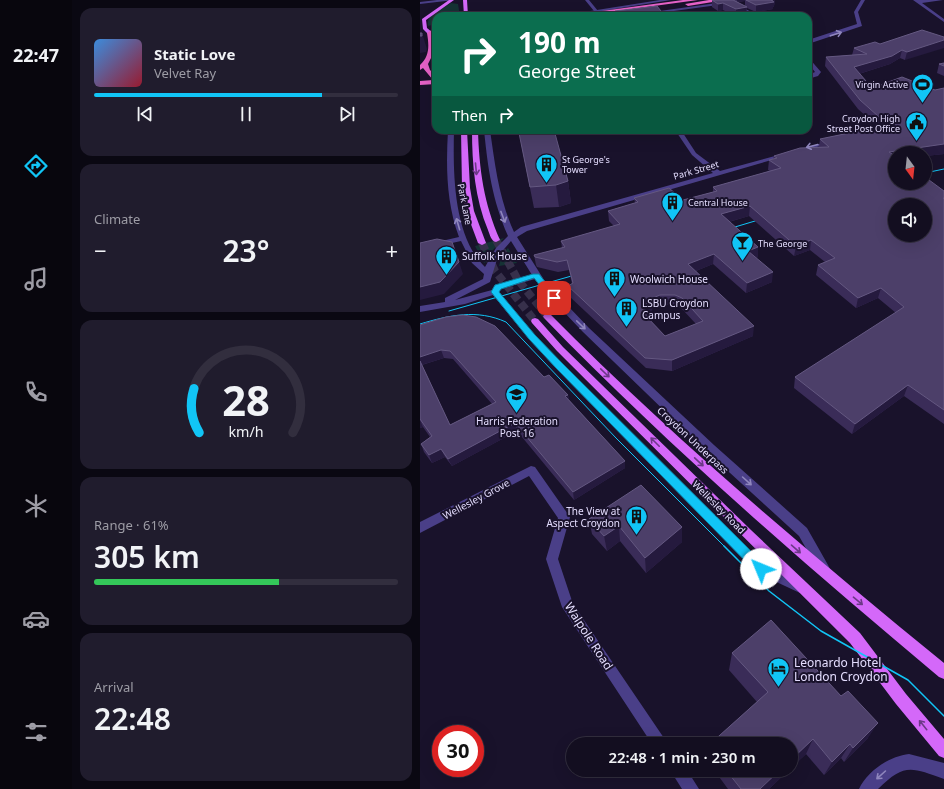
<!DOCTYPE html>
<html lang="en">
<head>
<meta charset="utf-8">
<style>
  :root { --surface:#130e20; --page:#201c2d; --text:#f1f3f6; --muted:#9d9ca5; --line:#322e3e; --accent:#11c5f6 }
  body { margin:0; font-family:"Noto Sans",sans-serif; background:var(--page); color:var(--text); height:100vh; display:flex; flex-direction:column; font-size:15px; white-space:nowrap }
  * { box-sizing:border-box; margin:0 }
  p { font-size:13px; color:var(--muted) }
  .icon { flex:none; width:22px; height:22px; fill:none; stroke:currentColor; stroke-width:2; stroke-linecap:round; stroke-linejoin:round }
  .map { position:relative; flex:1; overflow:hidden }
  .side { display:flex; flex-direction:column; gap:8px; padding:8px; background:#0a0812; width:348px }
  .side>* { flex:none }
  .hud { position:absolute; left:12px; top:12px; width:380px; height:122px; border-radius:12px; box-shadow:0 4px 16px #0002,0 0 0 1px var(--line); background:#0b6e4f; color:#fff; overflow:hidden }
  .needle { width:26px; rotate:165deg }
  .controls { position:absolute; left:468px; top:146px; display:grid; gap:8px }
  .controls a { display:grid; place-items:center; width:44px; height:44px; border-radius:50%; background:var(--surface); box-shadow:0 4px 16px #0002,0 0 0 1px var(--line); font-size:20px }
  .speed { position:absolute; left:12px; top:725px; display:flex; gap:8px; font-size:20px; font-weight:700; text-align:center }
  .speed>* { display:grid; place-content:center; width:52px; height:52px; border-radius:50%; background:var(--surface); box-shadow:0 4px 16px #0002,0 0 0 1px var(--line); line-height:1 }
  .speed .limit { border:6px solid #d22; background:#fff; color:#111 }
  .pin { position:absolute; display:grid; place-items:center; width:34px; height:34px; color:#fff; margin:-17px; border-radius:8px; box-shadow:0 2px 6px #0006 }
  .me { position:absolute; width:44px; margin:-22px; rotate:315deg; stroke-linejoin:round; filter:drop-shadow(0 0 3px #0008) }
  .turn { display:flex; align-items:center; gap:14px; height:84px; padding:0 20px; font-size:18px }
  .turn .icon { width:52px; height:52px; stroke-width:2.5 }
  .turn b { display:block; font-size:28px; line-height:34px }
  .then { display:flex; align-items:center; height:38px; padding:0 20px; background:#0003; gap:8px; font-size:15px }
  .big { font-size:30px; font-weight:600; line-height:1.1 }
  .side .card { flex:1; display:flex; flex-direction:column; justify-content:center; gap:6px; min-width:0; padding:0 14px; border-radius:12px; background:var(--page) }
  .side .dial { align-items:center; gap:0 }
  .dial svg { height:104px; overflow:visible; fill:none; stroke:var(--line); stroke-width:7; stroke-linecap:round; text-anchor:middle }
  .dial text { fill:var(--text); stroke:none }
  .song { display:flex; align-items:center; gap:12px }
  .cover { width:48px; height:48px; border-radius:6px; background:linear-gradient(135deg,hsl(210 70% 55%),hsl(350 70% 35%)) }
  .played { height:4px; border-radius:2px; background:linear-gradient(90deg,var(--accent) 75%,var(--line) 75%) }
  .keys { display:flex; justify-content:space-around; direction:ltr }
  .heat { display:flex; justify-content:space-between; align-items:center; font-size:22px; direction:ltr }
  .charge { height:6px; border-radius:3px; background:linear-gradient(90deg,#34c759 61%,var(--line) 0) }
  .trip { position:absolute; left:146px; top:737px; width:232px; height:40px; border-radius:20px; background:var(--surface); box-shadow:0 4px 16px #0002,0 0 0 1px var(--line); font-weight:600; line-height:40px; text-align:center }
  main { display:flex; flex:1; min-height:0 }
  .dock { display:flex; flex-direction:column; width:72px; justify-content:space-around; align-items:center; background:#08060d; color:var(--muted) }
  .dock .icon { width:28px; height:28px }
  .dock .active { color:var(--accent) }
  .dock b { font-size:18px; color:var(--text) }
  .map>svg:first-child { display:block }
  .green { fill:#153234 }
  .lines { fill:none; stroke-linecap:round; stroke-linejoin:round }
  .primary-tunnel { stroke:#37304b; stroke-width:8; stroke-dasharray:8 4; stroke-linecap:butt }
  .minor { fill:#4a3f88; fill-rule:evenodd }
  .tertiary { fill:#4a3f88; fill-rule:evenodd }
  .primary { fill:#d468f9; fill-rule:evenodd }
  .trunk { fill:#e662c8; fill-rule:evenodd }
  .tram-far1 { stroke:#11c5f6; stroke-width:1 }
  .tram { stroke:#11c5f6; stroke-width:1.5 }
  .wall { fill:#3a2c58; fill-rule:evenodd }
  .shaded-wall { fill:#251a3e }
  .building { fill:#4c3f69; stroke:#645881; fill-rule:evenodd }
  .oneway { stroke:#8f86bd }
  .oneway2 { stroke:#6d3988 }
  .route { fill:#11c5f6; stroke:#0b80a0 }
  .labels { text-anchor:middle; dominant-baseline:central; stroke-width:4; stroke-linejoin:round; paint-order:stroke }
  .far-poi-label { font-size:9px; fill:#e4ddfe; stroke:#19122b; text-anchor:start }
  .far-street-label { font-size:9px; fill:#e4ddfe; stroke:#19122b }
  .poi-label { font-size:10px; fill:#e4ddfe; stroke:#19122b; text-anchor:start }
  .street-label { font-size:10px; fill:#e4ddfe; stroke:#19122b }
  .near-street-label { font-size:12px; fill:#e4ddfe; stroke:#19122b }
  .near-poi-label { font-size:12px; fill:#e4ddfe; stroke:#19122b; text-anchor:start }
</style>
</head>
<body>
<main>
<nav class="dock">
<b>22:47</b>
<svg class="icon active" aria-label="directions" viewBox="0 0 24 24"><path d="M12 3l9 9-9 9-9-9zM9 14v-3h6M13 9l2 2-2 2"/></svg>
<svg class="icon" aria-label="music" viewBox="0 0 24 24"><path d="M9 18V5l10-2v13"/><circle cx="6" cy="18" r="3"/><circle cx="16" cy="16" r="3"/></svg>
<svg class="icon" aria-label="phone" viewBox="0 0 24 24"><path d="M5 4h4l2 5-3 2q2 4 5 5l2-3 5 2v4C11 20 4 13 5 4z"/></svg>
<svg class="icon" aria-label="climate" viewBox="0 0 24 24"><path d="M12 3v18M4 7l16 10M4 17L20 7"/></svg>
<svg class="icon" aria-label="car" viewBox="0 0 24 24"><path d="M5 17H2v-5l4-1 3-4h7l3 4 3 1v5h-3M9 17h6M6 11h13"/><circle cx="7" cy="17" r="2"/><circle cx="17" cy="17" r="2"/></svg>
<svg class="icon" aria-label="filters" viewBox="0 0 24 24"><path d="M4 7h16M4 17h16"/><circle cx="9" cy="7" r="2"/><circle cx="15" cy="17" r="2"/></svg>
</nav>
<section class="side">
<div class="card">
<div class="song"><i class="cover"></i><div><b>Static Love</b><p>Velvet Ray</p></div></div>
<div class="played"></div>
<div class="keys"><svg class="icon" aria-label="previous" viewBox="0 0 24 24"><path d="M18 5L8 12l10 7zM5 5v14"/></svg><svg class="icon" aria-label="pause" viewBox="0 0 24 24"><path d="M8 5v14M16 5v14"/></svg><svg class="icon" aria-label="next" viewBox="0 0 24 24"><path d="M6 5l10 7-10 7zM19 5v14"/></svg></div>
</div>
<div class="card"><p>Climate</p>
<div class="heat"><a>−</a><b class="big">23°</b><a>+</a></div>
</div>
<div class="card dial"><svg viewBox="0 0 100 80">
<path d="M14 69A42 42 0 1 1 86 69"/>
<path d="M14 69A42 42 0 0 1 10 35" stroke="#11c5f6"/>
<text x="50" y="56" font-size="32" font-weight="700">28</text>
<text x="50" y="72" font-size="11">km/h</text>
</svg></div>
<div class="card"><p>Range · 61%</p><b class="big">305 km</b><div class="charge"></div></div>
<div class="card"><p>Arrival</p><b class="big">22:48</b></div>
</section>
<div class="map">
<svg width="524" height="789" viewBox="0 0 524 789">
  <rect width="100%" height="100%" fill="#19122b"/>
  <path class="green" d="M31,3L38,4L40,16H16V24L8,26C6,14 22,9 31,3Z
    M84,238L72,251L66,262L64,263L55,246Z
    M88,248L97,263L79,266L82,254Z"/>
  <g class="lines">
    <path class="primary-tunnel" d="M76,240L98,280L127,316
      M62,243L75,271L115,321"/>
    <path class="minor" d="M17,0H34L0,4V2Z
      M165,0H169L178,11H174Z
      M441,0H445L438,12L442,26L388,44V40L437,24L434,12Z
      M493,0H523L502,3L524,19V22Z
      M316,4L339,16C330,16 322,12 314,6Z
      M388,57L401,72L398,76L388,79V75L395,72L388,63Z
      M28,130H34C33,172 33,236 65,267L76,248L88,236C72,199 68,169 64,130H70C75,165 79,199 94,232L101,227L293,173L272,155L255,130H261L276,153L300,171L414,140V142L107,231L97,237L126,283L169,328L294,445L387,528L408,565L410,569L408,573L404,575L400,573L379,536L286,451L163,332L120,287L115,279L81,289L79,292L115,335L142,364L345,565L384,583L386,587L384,591L380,593L337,573L136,368L109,339L73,295L45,304L0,312V306L25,302V298L63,279L64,274L52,263L41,241L0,250V246L39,237C26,202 26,166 28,130ZM91,241L112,275L75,285L72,290L35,300L70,282L78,256Z
      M111,466L115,467L150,517L138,559L153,604L248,744H232L142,607L126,559L138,518L109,476L0,533V522Z
      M489,754L524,763V779C491,767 484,763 458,789H439C447,771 470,756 489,754Z
      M250,770H267L279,789H262Z"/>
    <path class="tertiary" d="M240,0H251L151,16H139Z
      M304,0H310L298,5L217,16H204L297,3Z"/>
    <path class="primary" d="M29,0H34L6,20L7,28L13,33L8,34L3,29L2,19Z
      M43,0H47L48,16H44Z
      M41,130H47L50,188L54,211L66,243L62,245L58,243L46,211L42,188Z
      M52,130H58C59,169 64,204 80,240L76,242C71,241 70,235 68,230C55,199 52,164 52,130Z
      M127,313L130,314C254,439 388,552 524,663V679L519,677C382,562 248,446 124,318L123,316Z
      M115,318L118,319L143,347L331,530L440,633L486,694L524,739V758L519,756L476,704L430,643L137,351L112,323L111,321L112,319Z"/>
    <path class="trunk" d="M263,0H278L160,16H145Z
      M289,0H305L268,6L265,4Z
      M16,27V31L13,34L14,52L8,64L10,70L16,76V84L0,85V81L13,80L3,68L0,70V65C10,56 9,45 7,33Z"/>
    <path class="tram-far1" d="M505,173L524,169
      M305,230L345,218
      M29,311L162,273
      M0,324C30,315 57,309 86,322L196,438L305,547"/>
    <path class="tram" d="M304,546L349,591L401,631L488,680L524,716"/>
  </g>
  <path class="wall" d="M292,0H355L354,6L353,7V9L336,12L327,8L326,14L318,16H315L303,10L298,11L292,7ZM325,1V6L317,2Z
    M502,30L485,60L480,58L470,64L439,74L452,88L515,90L524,88V154L505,156L475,153V183L524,191V424L484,396L432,434L374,388L375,377L476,313L458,298L436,308L396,275L398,265L405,262L390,250L374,256L329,216L309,222L338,257L336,258L352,282L326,293L293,264L276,271L333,336L252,371L226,368L150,297L148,286L152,284L149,270L138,272L117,267L116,265L114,255L142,248L141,241L194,226L189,221L188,211L215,203L214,198L263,200L293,192V187L350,171L348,170L349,160L353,159L354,156L399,147L400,139L458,127L438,109L405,66L406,57L432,55L434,48L460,44ZM240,305H255L262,309L276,324L245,336L227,317L233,308Z
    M524,63V76L517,73L519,64Z
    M99,133L148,181L151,203L139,207L114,208Z
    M0,325L124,377L148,395L149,400L205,461V468L154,500L97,431L32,466L25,457L12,463L4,452L1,444L10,437L3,427L0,428ZM24,358L33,359L72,404L30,425L2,365Z
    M169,519L262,527V542L226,573L200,541L187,551L172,534Z
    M312,653L448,738L424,762L421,758L404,775L386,754L371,768V744L337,702L309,670Z
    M294,770H369L349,789H308Z"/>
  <path class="shaded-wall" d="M317,0H325V1L317,2Z
    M351,0H355L354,6L353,7V9L336,12V5Z
    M303,3V10L298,11V4Z
    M327,7L326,14L316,16V9Z
    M2,33L7,49L6,52L0,53V36Z
    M524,40V48L485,60L487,52Z
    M482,50L480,58L470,64L432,76L434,67Z
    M391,60L389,69H388V61Z
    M524,144V154L505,156V153H475V160L469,152Z
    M148,181L151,203L139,207L136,185Z
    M330,206L329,216L301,224V214Z
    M391,240L390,250L374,256L376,246Z
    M338,247V257L327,261L328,251Z
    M294,254L293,264L268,274V264Z
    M39,262L43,274L24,294L0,300V287Z
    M353,272L352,282L326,293L327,283Z
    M461,288L458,298L436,308L438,298Z
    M240,295V305L233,308L225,319V308L233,298Z
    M334,326L333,336L252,371V360Z
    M21,350L24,358L1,365L0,362V357Z
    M488,385L484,396L432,434L435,424Z
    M148,395L150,403L145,396Z
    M0,420L3,427L0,428Z
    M95,423L97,431L32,466L28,459Z
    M21,449L25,457L12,463L9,455Z
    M205,461V468L154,500L153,492Z
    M199,526L200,541L187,551L184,536Z
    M262,527V542L226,573L225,558Z
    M458,723L448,738L424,762L433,748Z
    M393,739L386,754L371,768V760Z
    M430,744L421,758L404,775L412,762Z
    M360,770H369L349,789H340Z"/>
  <path class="building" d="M292,0H313L327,7L316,9L303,3L298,4Z
    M326,0H353H351L354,2L336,5Z
    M237,6L245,16H197L195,11Z
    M502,30L524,37V40L487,52L482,50L472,56L434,67L452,88L482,77L515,90L524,88V144L469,152L475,156V183H505V177L524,191V198H523L524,199V410L488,385L435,424L375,377L484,307L461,288L438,298L398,265L415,258L391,240L376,246L330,206L301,214L338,247L328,251L353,272L327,283L294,254L268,264L334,326L252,360L225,358L148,286L153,283L147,260L137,262L115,257L114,255L145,247L141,241L200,224L188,211L218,202L214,198L249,188L263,200L297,191L293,187L361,168L349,160L357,158L354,156L380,148L409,147L400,139L468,125L440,100L406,57L447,54L434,48L455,42L460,44ZM475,205H505V235H475ZM240,295H255L262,298L283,321L245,336L226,316L225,308L233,298Z
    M0,33H2V36H0Z
    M524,63V66L519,64Z
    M114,130H134L148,181L136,185L110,187L99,133Z
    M17,239L32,242L39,262L20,282L0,287V243Z
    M43,315L56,317L75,326L124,377L129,375L148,395L145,396L205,461L153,492L95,423L28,459L21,449L9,455L1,444L12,436L0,419V361L30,425L76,402L30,351L21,350L0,357V325L26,317Z
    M221,485L262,527L225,558L199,526L184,536L169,519Z
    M351,620L421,696L428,691L458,723L433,748L430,744L412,762L393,739L371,760V744H290L348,692L312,653Z
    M306,770H360L340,789H321Z"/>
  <defs><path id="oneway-shaft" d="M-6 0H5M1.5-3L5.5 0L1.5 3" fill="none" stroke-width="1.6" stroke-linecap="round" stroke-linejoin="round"/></defs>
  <g class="oneway">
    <use href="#oneway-shaft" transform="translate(416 34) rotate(-18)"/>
    <use href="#oneway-shaft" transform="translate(392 146) rotate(166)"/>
    <use href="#oneway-shaft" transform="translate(83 217) rotate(69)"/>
    <use href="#oneway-shaft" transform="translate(38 224) rotate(-106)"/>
    <use href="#oneway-shaft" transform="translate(161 325) rotate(44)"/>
    <use href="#oneway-shaft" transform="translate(327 481) rotate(42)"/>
    <use href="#oneway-shaft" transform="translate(461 775) rotate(138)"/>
  </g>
  <g class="oneway2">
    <use href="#oneway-shaft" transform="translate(56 169) rotate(85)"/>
    <use href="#oneway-shaft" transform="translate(185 373) rotate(44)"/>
    <use href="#oneway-shaft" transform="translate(235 442) rotate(-135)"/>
    <use href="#oneway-shaft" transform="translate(279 462) rotate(43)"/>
    <use href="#oneway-shaft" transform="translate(376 549) rotate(41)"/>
    <use href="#oneway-shaft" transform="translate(438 601) rotate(40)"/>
    <use href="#oneway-shaft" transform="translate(503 725) rotate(-129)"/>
  </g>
  <path class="route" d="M113,274H119L137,297V300H131L114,278L81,289L79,292L115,335L142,363L345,565L347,569L345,573L341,574L337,573L136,368L109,339L71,292L75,285Z"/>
  <defs>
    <symbol id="stadium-pin" viewBox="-11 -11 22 30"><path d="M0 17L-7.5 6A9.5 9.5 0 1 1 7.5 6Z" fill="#11c5f6" stroke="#19122b"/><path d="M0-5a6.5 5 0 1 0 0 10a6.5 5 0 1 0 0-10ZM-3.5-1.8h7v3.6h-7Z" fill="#111"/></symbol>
    <symbol id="civic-pin" viewBox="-11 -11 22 30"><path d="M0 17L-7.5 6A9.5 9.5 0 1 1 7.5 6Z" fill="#11c5f6" stroke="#19122b"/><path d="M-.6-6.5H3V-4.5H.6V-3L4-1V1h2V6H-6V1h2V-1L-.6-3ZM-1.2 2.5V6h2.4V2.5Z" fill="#111"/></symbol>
    <symbol id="building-pin" viewBox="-11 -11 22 30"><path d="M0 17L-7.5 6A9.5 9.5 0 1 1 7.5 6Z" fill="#11c5f6" stroke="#19122b"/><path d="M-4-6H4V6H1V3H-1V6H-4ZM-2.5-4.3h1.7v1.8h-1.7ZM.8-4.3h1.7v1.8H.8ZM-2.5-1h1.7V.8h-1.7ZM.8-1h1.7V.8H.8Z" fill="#111"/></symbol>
    <symbol id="bar-pin" viewBox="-11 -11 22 30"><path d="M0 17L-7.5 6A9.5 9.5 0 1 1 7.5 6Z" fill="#11c5f6" stroke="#19122b"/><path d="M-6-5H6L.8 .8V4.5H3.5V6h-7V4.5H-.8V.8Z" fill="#111"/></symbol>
    <symbol id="school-pin" viewBox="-11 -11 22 30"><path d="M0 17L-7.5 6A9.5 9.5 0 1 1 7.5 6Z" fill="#11c5f6" stroke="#19122b"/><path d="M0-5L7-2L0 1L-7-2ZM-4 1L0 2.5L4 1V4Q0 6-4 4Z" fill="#111"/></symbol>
    <symbol id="hotel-pin" viewBox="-11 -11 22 30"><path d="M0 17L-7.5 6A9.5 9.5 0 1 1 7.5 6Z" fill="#11c5f6" stroke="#19122b"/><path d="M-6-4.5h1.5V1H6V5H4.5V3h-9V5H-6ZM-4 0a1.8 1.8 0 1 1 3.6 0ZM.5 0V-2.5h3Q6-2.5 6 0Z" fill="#111"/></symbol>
  </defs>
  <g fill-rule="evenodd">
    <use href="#stadium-pin" x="490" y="72" width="25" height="34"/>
    <use href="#civic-pin" x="484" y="110" width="25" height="34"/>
    <use href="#building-pin" x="114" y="152" width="25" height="34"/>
    <use href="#building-pin" x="240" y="190" width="25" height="34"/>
    <use href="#bar-pin" x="310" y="230" width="25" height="34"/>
    <use href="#building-pin" x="14" y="244" width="25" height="34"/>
    <use href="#building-pin" x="182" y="266" width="25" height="34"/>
    <use href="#building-pin" x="194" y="296" width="25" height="34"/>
    <use href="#school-pin" x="84" y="382" width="25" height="34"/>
    <use href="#building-pin" x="204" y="504" width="25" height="34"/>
    <use href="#hotel-pin" x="346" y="656" width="25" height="34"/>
  </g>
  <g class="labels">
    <g class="far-poi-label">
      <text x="488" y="84" text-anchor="end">Virgin Active</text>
      <text x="480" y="118" text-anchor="end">Croydon High<tspan x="480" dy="10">Street Post Office</tspan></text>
      <text x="142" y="159">St George's<tspan x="142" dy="10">Tower</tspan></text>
      <text x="268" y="202">Central House</text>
      <text x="338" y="243">The George</text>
    </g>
    <g class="far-street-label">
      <text transform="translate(276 170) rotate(-16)">Park Street</text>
      <text transform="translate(45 204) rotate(79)">Park Lane</text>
    </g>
    <g class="poi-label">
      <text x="42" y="256">Suffolk House</text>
      <text x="210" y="279">Woolwich House</text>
      <text x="222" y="303">LSBU Croydon<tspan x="222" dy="12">Campus</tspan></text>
      <text x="97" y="421" text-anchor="middle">Harris Federation<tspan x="97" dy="12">Post 16</tspan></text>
      <text x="200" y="511" text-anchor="end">The View at<tspan x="200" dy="12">Aspect Croydon</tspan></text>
    </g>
    <g class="street-label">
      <text transform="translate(273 440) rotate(43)">Croydon Underpass</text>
      <text transform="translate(56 499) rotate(-28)">Wellesley Grove</text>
      <text transform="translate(299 507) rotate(45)">Wellesley Road</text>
    </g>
    <g class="near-street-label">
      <text transform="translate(169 636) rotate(57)">Walpole Road</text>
    </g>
    <g class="near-poi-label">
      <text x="374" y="662">Leonardo Hotel<tspan x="374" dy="14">London Croydon</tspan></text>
    </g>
  </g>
</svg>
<div class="controls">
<a><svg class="needle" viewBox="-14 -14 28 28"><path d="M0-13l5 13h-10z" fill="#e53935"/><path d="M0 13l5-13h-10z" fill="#9d9ca5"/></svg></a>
<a><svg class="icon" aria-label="sound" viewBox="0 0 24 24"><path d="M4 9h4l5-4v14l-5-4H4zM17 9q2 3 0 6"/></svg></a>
</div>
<div class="speed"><div class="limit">30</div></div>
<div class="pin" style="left:134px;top:298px;background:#d93025"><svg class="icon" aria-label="arrive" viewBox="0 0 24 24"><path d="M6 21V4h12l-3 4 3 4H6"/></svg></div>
<svg class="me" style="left:341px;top:569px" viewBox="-20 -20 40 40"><circle r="19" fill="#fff"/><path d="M0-13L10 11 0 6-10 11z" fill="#11c5f6"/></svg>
<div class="trip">22:48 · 1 min · 230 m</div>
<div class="hud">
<div class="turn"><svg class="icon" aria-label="right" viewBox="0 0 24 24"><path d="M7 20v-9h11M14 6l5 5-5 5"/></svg><div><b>190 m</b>George Street</div></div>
<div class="then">Then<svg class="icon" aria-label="right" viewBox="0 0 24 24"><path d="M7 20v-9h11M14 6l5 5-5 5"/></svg></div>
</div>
</div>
</main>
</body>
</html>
